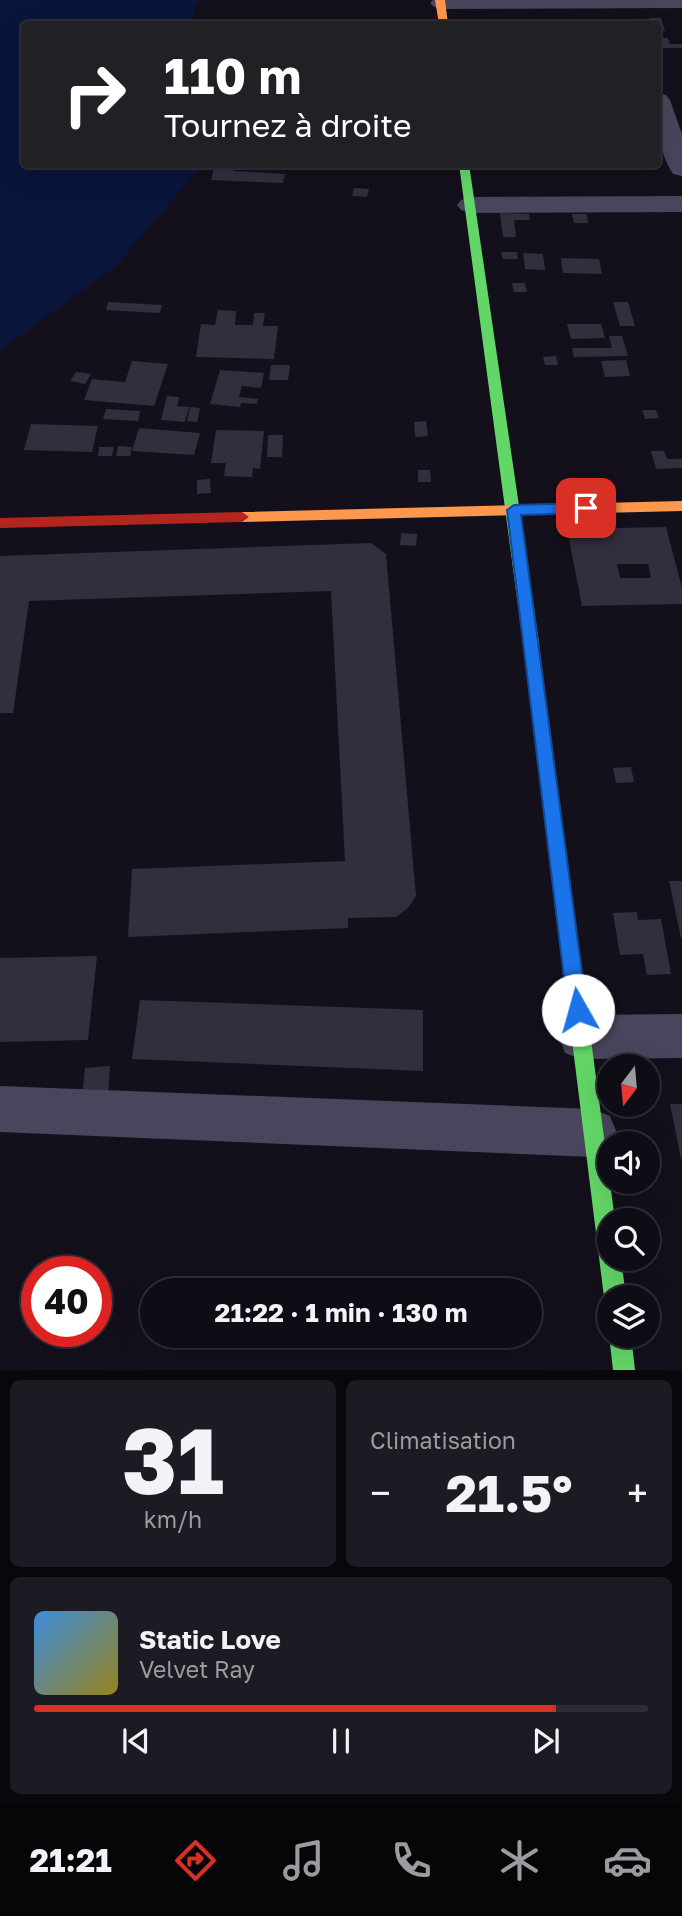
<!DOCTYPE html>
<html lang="fr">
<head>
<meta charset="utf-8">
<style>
  :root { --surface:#0e0c15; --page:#1c1a22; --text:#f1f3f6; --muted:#9b9ba0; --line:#2e2c34; --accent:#d93025 }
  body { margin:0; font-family:"Golos Text",sans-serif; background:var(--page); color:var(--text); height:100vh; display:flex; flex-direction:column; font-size:26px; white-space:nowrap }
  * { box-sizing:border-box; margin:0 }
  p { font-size:23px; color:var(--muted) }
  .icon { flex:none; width:38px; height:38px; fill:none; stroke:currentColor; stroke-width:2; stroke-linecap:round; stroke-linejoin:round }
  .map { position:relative; height:1370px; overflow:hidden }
  .panel { display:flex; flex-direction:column; gap:10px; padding:10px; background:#08070c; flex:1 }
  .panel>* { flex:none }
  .hud { position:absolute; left:21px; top:21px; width:640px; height:147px; border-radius:7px; box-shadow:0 7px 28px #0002,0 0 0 2px var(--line); background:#202124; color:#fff; overflow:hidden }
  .needle { width:46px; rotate:196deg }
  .tools { position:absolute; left:597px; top:1054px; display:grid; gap:14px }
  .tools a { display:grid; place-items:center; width:63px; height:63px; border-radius:50%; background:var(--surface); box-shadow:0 7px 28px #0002,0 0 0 2px var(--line); font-size:35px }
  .speed { position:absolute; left:21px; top:1256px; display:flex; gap:14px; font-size:35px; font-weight:700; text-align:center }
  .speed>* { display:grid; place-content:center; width:91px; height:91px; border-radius:50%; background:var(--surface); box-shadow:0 7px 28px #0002,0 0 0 2px var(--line); line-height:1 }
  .speed .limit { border:10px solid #d22; background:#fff; color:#111 }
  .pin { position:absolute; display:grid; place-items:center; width:60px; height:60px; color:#fff; margin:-30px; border-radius:14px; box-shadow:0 4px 10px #0006 }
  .me { position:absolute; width:77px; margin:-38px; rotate:353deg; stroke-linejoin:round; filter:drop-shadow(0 0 5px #0008) }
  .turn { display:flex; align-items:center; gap:24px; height:147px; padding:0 28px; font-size:32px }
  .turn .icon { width:91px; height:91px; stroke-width:2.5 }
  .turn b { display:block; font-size:49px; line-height:60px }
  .big { font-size:52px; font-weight:700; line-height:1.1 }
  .panel .card { flex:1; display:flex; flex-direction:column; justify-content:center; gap:10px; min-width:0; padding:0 24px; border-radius:10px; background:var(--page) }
  .panel .dial { align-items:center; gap:0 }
  .dial b { font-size:91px; line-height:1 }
  .song { display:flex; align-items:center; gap:21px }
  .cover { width:84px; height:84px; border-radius:10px; background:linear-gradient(135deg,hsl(210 70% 55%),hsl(50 70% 35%)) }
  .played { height:7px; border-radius:4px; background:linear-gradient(90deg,var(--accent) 85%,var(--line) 85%) }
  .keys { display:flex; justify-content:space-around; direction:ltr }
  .heat { display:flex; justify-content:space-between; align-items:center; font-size:38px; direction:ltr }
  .panel .tiles { flex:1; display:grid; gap:10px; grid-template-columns:1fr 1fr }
  .card:last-child { grid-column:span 2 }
  .trip { position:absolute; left:140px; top:1278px; width:402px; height:70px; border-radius:35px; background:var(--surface); box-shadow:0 7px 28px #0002,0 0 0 2px var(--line); font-weight:700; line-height:70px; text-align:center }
  .menu { display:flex; height:112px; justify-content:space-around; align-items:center; background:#060508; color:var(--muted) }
  .menu .icon { width:49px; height:49px }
  .menu .active { color:var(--accent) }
  .menu b { font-size:32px; color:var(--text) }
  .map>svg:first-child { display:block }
  .water { fill:#09153a }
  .building { fill:#322e3e; fill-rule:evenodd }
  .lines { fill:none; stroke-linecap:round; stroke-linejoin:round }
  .street { fill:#48455c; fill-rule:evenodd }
  .fast { fill:#63d668; fill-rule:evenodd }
  .slow { fill:#ff974d; fill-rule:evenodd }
  .jam { fill:#b3261e; fill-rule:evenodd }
  .route { fill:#1a73e8; stroke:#114b97; stroke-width:2 }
</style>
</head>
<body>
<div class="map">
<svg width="682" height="1370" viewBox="0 0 682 1370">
  <rect width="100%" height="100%" fill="#13101c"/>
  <path class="water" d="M0,0H198L190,24H24V164L202,165L117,265L0,351Z"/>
  <path class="building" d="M649,18H661L665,31H658V24H651Z
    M659,38H668L670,44H682V48H662Z
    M215,164H235L233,171L285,174L283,183L211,180Z
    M354,188L369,189L367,197L352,196Z
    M500,213L529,214L530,220H514L516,237H503Z
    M572,214H587L588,223H574Z
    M501,252H517L518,259H503Z
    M523,253L543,254L545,270L525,269Z
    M561,258L599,259L602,274L563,273Z
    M512,283H525L527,292H514Z
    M108,302L162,305L160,313L106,310Z
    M613,302H628L635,326H620Z
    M218,310L236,311L235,325H253L254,313H265L263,326H278L274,359L196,357L201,324L215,325Z
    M567,324H601L605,338L571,339Z
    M609,336H622L628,356L574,357L572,348H612Z
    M556,356L558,365H545L543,357Z
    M626,360L630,376L605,377L601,361Z
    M132,361L168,364L154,406L84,400L92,379L125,382Z
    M271,365H290L288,380H269Z
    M220,370L264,373L261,388L242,386L239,397L258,399L257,404L241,403L240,407L210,404Z
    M76,372L91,374L85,384L70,381Z
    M167,396L179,397L177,406L189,407L185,422L161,420Z
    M190,407L200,408L197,422L187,421Z
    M106,409L140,411L138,421L103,419Z
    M642,410H656L659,418L645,419Z
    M426,421L428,436L415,437L414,422Z
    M31,424L98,426L92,452L24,450Z
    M139,428L200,433L194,455L132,451Z
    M216,430L264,431L260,469L253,468L252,477L224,476L226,463H211Z
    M268,435H283L282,457H267Z
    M118,446L132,447L130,456H116Z
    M99,447H114L112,456H98Z
    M651,451H664L667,459H682V468L656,469Z
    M418,470H430L431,482H418Z
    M210,479L211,493L197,494V480Z
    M666,527L682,588V604L582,606L567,529ZM617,564H648L651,578H620Z
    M401,533L417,534L416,546L400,545Z
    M371,543L386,554L416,896L408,908L396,917L348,918V928L128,937L132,869L345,861L331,591L29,601L13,713H0V556Z
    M631,767L634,782L616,783L613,768Z
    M669,881H682V938H681Z
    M637,912L638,920L661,919L671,974L647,975L643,954L620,955L613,913Z
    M97,956L88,1040L0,1042V958Z
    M140,1000L423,1010V1071L132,1059Z
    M110,1066L108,1095L82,1097L85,1068Z
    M670,1104H682V1159H681Z"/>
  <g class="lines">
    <path class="street" d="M433,0H682V8L441,9L434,7L430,3Z
      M658,93L666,95L670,100L682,134V176L673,174C657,150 658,121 658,93Z
      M682,196V212L470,213L461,210L457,205L461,200L470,197Z
      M682,1014V1058L581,1059L565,1053L559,1037L565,1021L581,1015Z
      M0,1086L593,1109L610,1116L617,1133L612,1143H609V1150L593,1157L0,1132Z"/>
    <path class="fast" d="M459,164H469L539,643L536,647H526L523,643Z
      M565,903L571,906L574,912L615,1220H609V1258H621L626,1297H609V1305L604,1297L556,912L559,906Z
      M609,1335H631L635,1370H613Z"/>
    <path class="slow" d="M435,0H445L448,24H439Z
      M682,501V511L242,522L235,517L242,512Z"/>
    <path class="jam" d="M242,512L249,517L242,522L0,528V518Z
      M531,637L536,639L539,643L574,912L571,918L565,921L559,918L556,912L523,643L526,639Z"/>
  </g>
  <path class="route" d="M586,503L593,508L586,513L521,515L587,1010L585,1016L578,1019L571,1016L568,1010L507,510L514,505Z"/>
</svg>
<div class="tools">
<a><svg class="needle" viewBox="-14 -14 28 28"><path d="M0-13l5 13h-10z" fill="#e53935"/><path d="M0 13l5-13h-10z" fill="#9b9ba0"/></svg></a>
<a><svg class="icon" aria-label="sound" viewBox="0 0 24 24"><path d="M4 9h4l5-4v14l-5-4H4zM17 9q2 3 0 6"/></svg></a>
<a><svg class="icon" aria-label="search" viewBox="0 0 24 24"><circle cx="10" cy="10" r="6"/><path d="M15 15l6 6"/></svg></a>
<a><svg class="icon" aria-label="layers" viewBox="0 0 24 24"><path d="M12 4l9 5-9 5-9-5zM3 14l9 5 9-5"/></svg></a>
</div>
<div class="speed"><div class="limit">40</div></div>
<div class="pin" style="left:586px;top:508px;background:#d93025"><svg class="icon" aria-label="arrive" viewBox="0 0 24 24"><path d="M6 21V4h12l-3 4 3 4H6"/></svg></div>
<svg class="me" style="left:578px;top:1010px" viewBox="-20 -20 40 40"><circle r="19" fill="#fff"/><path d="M0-13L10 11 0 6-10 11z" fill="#1a73e8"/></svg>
<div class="trip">21:22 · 1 min · 130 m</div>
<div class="hud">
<div class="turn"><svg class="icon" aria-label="right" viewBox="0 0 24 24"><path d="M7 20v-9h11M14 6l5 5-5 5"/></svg><div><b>110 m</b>Tournez à droite</div></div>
</div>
</div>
<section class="panel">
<div class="tiles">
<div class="card dial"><b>31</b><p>km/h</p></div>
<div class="card"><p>Climatisation</p>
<div class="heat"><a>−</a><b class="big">21.5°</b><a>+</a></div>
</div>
<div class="card">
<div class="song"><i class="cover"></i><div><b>Static Love</b><p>Velvet Ray</p></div></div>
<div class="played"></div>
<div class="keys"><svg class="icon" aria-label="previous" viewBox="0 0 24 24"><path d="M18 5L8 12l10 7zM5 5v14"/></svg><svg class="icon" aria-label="pause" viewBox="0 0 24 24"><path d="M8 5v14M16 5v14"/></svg><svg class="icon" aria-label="next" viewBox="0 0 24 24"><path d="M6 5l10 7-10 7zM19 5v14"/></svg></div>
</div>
</div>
</section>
<nav class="menu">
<b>21:21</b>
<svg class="icon active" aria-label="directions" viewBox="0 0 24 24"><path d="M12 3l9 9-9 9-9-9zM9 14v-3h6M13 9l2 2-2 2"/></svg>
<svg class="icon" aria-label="music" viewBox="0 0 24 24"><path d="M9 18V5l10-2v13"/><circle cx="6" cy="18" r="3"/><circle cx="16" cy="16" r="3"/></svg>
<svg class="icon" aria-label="phone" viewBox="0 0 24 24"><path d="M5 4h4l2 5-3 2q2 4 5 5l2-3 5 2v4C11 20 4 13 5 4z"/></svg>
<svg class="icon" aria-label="climate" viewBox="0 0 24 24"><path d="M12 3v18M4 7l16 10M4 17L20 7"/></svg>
<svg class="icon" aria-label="car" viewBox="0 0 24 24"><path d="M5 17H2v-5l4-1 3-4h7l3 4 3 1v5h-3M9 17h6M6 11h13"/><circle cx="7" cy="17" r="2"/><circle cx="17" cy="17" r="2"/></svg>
</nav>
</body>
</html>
